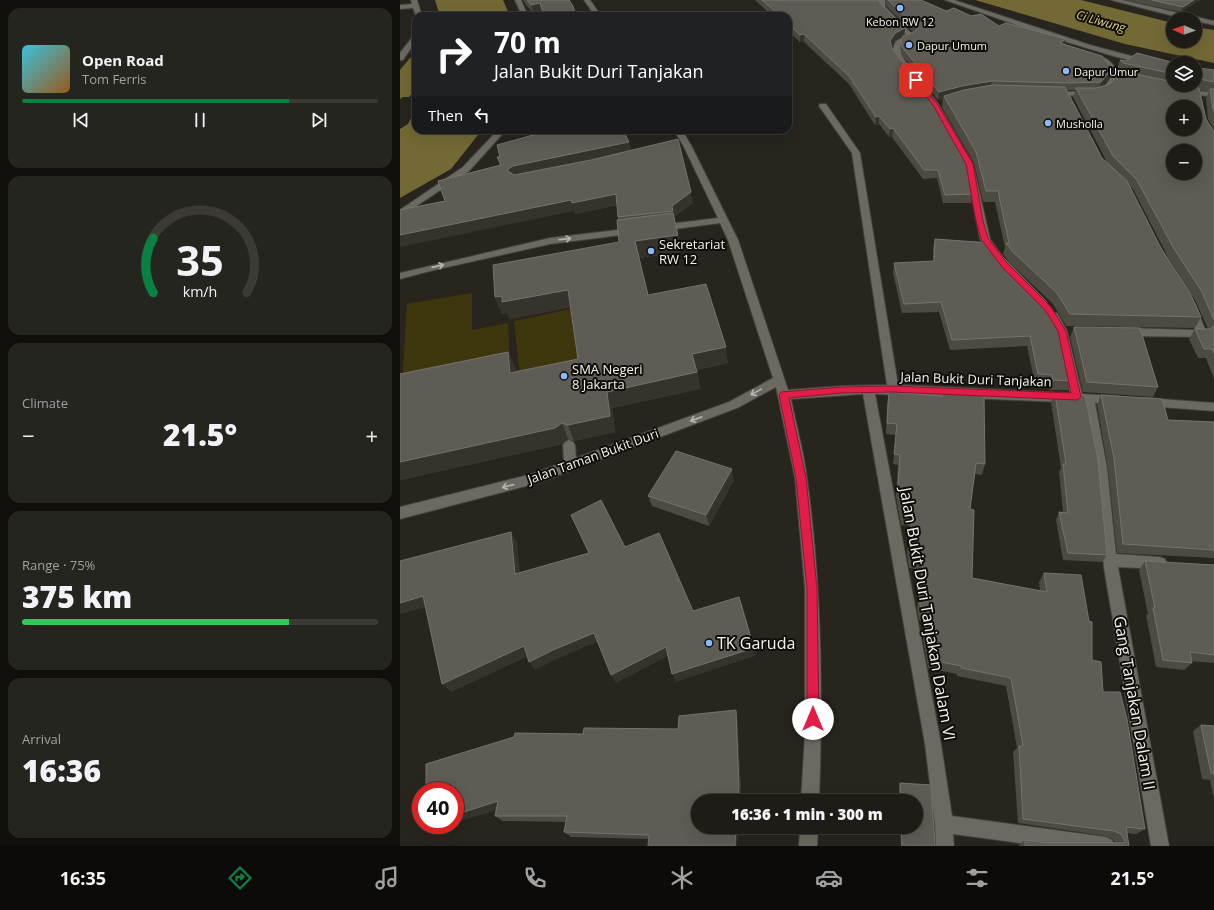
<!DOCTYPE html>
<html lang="en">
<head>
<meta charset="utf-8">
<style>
  :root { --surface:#1d1c16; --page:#25251f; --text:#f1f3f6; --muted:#a0a1a1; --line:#3b3a35; --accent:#0b8043 }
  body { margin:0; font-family:"Open Sans",sans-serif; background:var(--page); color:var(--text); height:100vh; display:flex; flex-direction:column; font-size:15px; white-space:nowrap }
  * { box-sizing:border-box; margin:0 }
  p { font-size:13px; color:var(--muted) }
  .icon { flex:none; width:22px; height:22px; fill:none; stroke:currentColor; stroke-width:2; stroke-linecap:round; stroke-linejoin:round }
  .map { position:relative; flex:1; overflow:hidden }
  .panel { display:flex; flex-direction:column; gap:8px; padding:8px; background:#100f0c; width:400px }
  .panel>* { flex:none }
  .guide { position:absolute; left:12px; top:12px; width:380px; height:122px; border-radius:12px; box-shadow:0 4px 16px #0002,0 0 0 1px var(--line); background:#202124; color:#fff; overflow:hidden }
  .needle { width:26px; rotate:272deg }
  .fabs { position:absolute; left:766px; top:12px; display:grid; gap:8px }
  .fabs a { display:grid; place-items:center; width:36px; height:36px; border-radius:50%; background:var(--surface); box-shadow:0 4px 16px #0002,0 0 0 1px var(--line); font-size:20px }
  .speed { position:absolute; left:12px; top:782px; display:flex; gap:8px; font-size:20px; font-weight:700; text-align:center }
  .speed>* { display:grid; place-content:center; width:52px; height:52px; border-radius:50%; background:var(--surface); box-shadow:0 4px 16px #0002,0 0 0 1px var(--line); line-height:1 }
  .speed .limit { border:6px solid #d22; background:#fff; color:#111 }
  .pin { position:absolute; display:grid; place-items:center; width:34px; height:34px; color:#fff; margin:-17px; border-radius:8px; box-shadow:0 2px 6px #0006 }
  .me { position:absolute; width:44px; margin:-22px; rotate:0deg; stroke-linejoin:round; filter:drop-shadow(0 0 3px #0008) }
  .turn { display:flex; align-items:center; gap:14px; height:84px; padding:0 16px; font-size:18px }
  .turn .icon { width:52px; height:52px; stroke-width:2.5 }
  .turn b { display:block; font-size:28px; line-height:34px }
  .then { display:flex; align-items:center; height:38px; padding:0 16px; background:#0003; gap:8px; font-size:15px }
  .big { font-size:30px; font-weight:800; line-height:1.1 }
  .panel .card { flex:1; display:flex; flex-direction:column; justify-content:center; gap:6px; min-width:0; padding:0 14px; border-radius:12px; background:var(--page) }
  .panel .dial { align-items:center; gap:0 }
  .dial svg { height:104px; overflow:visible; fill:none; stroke:var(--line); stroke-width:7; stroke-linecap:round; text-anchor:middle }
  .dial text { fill:var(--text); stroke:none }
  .song { display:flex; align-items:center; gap:12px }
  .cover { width:48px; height:48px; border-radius:6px; background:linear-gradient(135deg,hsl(190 70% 55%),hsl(30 70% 35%)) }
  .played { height:4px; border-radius:2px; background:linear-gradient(90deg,var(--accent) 75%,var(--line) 75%) }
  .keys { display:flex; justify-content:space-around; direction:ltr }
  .heat { display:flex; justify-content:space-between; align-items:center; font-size:22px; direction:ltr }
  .charge { height:6px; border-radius:3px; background:linear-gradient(90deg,#34c759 75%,var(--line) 0) }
  .trip { position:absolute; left:291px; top:794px; width:232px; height:40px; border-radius:20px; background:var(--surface); box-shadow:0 4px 16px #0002,0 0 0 1px var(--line); font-weight:800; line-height:40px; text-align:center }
  .menu { display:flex; height:64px; justify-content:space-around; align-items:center; background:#0c0b09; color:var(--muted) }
  .menu .icon { width:28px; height:28px }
  .menu .on { color:var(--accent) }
  .menu b { font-size:18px; color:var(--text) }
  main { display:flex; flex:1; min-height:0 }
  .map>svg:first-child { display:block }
  .green { fill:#3e360c }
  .water { fill:#736935 }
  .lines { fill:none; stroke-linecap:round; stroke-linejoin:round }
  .minor-casing { stroke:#42413a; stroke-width:2 }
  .minor { fill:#6c6a60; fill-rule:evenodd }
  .wall { fill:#4c4a41; fill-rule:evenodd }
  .shaded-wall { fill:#35332b }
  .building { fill:#5e5c54; stroke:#75746c; fill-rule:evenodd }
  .oneway { stroke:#b7b5ae }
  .route { fill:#e11d48; stroke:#92132f }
  .poi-dot { fill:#8db9fc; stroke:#0f0e0b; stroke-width:1.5 }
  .labels { text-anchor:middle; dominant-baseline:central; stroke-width:4; stroke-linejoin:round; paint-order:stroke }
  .far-poi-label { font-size:11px; fill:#f4f3ee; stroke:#0f0e0b; text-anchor:start }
  .far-water-label { font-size:12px; font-style:italic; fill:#e2d383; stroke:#0f0e0b }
  .poi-label { font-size:13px; fill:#f4f3ee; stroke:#0f0e0b; text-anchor:start }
  .street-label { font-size:13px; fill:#f4f3ee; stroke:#0f0e0b }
  .near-street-label { font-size:16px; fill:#f4f3ee; stroke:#0f0e0b }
  .near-poi-label { font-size:16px; fill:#f4f3ee; stroke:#0f0e0b; text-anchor:start }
</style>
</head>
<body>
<main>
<section class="panel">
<div class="card">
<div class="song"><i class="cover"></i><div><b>Open Road</b><p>Tom Ferris</p></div></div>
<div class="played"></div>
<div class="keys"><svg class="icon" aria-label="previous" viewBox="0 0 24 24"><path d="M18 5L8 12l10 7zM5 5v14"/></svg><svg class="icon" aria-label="pause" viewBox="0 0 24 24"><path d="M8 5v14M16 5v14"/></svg><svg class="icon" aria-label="next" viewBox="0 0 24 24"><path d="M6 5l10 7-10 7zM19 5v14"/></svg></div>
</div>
<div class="card dial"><svg viewBox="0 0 100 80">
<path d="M14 69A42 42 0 1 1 86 69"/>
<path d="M14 69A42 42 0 0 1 14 27" stroke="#0b8043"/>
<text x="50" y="56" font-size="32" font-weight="700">35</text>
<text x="50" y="72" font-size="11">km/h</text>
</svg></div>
<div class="card"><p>Climate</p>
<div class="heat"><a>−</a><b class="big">21.5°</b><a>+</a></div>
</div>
<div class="card"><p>Range · 75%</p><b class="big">375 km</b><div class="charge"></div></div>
<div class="card"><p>Arrival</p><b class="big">16:36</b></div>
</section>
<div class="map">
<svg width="814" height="846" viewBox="0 0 814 846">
  <rect width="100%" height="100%" fill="#27251d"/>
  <path class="green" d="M72,293V330L108,323L110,363L2,385L7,304Z
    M171,309L181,373L121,386L114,321Z"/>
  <path class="water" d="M35,0H103L110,16H40Z
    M575,0H681L773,23V41H795V27L814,30V63L725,44Z
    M10,58H16V88L9,97H3L0,99V70Z
    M16,109V130H82L51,169L0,198V129L8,124Z"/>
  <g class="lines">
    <defs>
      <path id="minor" d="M11,0H17L22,16H16L13,8L0,9V5L12,4Z
        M115,0H121L128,16H122Z
        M184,0H190L201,16H195Z
        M479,0H485V7L515,37L501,43C499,52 503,58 508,65L507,67H501C495,58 490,51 496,41L507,36L480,8Z
        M545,0H554L690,45L773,67V71L713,56L657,39Z
        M711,0H722L814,21V25L795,21V19H785Z
        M16,34V41L3,60H0V53L14,35Z
        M698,57C709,56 716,68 720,76L711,90L704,95L649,96L648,94L652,92L699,91L705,86L712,76L708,68L698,61Z
        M519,86H525L539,105L573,164L590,239L602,256L600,258H594L580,239L565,164L531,106L518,88Z
        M782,89L814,93V97L782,93Z
        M420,104H426L460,153L498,385L670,393L657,331L648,316L649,313H657L667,331L682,394L716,396L720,397L722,400L720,403L716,404L695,403L707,468L716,554L760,557L765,559L767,563L765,567L760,569L718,567L769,846H751L704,568L695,468L683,403L475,394L541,744L552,816L706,837L712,840L715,846H641L553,834L554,846H536L535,824L525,744L463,394L391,399C396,425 404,452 407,479C422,586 423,694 419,801H401L405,734V589L395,478L376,387L337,408L138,483L0,519V507L132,474L164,462L163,445L165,442L169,440L173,442L175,445L176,458L329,402L373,378L328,240L320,223L260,231L255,228L260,225L318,218L284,147L274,130H282L292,147L338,240L388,390L442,386L487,385L452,153L419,106Z
        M98,130H106L69,171L0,217V210L63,167Z
        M234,228L239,231L237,233L150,244L30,271L0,279V273L150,238Z
        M791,303L795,304L796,307L807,334L806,337L726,336L722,335L721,332L722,329L726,328L795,330L786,307L787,304Z
        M747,398L814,403V411L747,406L743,405L741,402L743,399Z
        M400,827H418L417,846H399Z"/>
    </defs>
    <use href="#minor" class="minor-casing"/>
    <use href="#minor" class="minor"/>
  </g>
  <path class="wall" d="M123,0H169L176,16H144L143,12L134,14L126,5Z
    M355,0H479V2L505,28L504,36L495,40L492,45V48L573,194L571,203H543L537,178L523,179L492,137H489L479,124L475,125L449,84L404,42H400L388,31V16H372Z
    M486,0H521L546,11L571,16L599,26L666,39L664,44L713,68L710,76L701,87L707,85L712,82L720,73L717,69L720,60L726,61L773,63V85H795V66L799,68L814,70V129L808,119L806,98L809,92L799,90L806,119L813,130L814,131V379L806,358H798L789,339L795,329H808L796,302L768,257L733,189L729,185L761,248L801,317L795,328L666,326L653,304L609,262L603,254L605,247L595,202H583L574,163L542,107L543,99L538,100L501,54V41L513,32L486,6ZM667,90H676L673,97L707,162L702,158Z
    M725,0H800L781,12Z
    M137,134L229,142L231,150L293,203L274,217L280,252L239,258L248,295L328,363L297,370L300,389L212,408L215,432L174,441L168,439L162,444L0,480V374L108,352L116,369V371L178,359L171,307L110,319L107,313L102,314L95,297L219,242L218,220L217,205L175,214L174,211L45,201L100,165L97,157H100Z
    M535,239L591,243L672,381L668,390H649L648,384H635L627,346L550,350L539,312L502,313L493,273L494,263L533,261V248Z
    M674,327L758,387L753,397L683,392L670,337Z
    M489,392L542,396V393L585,464L582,475L575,474L570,509L572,578L640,591L639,582L644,573L692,660L703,692L745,829L736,834L727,833L729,846H619V845L625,840L647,843H715L713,839L706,836L618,823L613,752L617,748L606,686L557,676V674L528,668L523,639L525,621L519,620L517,609L521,570L509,568L507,553L510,526L501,525L496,496L498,465L493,464L496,435L486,434L487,403Z
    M655,394L707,555L702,562L663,560L656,520L659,512H663L659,472L661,468L651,402Z
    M701,395L768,420L814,422V558L717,553L708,468L697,405Z
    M334,480L309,526L252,506L248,496Z
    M745,561L814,565V663L791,661L792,663L784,670L756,667L746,615L748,614L739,570Z
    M336,710L337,717L341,793L340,801H298L249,839L171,837L164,832L166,822L103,821L95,816L183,734L278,729Z
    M801,725L814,726V799L810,780L802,779L793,731Z
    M500,783L531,785L535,846H501L500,827H516V801H499V786Z"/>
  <path class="shaded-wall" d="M794,0H800L781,12L783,7Z
    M140,3L143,12L134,14L131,5Z
    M505,28L504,36L495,40L490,48V41L495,33Z
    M404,34V42H400V35Z
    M666,39L663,47L660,43Z
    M713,68L710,76L698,90L701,82Z
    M592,81L590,88L544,96L543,99L538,100L539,92L562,86Z
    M479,116V124L475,125L476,117Z
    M493,128L492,137H489L490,129Z
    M229,142L232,152L117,177L108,171V169L113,166Z
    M291,192L293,203L274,217L272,206Z
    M216,194L218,205L175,214L174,211L0,247V235L171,200Z
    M278,235L280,252L239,258L235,241Z
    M168,290L174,307L110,319L107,313L102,314L95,297L102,296Z
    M326,347L328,363L295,370L292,354Z
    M108,352L116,369L117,389L110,373Z
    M297,372L300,389L212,408L215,432L174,441L168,425L207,392Z
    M162,423L168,439L162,444L0,480V462Z
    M332,469L334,480L309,526L306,515Z
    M111,532L117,542L121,583L115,574Z
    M23,596L31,606L0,614V603Z
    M194,633L199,641L159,658L135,670L129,662L153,650Z
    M124,646L131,655L51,692L42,684Z
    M266,647L270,655L216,683L211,675Z
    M354,648L355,656L276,682L272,674Z
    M336,710L337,717L341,793L340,801H338Z
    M98,801L107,807L55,823V815Z
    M27,825H50L36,830Z
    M336,827H339L337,846H335Z"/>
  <path class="building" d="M127,0H169L173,6L176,16H144L140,3L131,5Z
    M362,0H479V2L505,28L495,33L490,41L492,48L531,99L565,156L573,194L545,195L538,170H524L493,128L490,129L479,116L476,117L449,76L404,34L400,35L388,23V16H380Z
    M488,0H521L546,11L554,8L571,16L581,14L599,26L606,23L666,39L660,43L702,56L713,68L701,82L668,83L592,81L562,86L539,92L502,47L501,41L503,36L516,31L517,28Z
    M752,0H794L783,7Z
    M737,53L775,63H773V74L723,63L720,60L726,61Z
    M795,66H797L799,68L814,70V82L795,78Z
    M722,71L773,82V85H785L799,88L806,119L813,130L814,131V320L802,292L773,247L737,180L713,156L676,88H696L707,85L712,82ZM773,107H795V129H773ZM773,151H795V173H773Z
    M592,85L665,87L702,158L727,181L761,248L790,293L801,317L670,314L657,293L612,251L606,243H609L598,191H586L576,152L544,96L564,90Z
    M810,89H814V111L813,109Z
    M136,130H223L229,142L113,166L108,169V171L114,175L191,160L278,139L291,192L272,206L273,211L218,217L216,194L172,203L171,200L0,235V210L45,201L38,181L101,165L97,157H100L97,145L137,134Z
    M273,213L278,235L235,241L248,295L306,284L326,347L292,354L297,372L207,392L210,416L168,425L162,423L155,428L0,462V374L108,352L110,373L178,359L168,290L102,302V296L95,297L93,265L219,242L217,220Z
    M535,239L591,243L604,258L646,301L659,322L672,381L653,380L652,375L638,374L630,336L552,340L541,302L504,304L494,263L534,261Z
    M814,325V353L812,349H804L795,329H811Z
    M674,327L740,328L758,387L687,382Z
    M489,392L542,396V393L584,396L585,464L576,463L570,509L574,510L572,578L647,592L644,573L681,575L689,621L692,622V660L701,662L703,692H720L727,719L745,829L726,827L729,846H625V840L647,843H723L725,841L721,834L714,831L623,819L619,746H623L611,678L561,668V666L531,660L525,631L528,613L522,612L519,600L523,561L512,559L509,544L512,517L503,516L498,486L500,455L494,454L497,424L487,423Z
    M655,394L685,395L698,460L707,555L668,553L659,512L668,513L663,464H666Z
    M701,395L762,399L768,420L814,422V550L723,544L714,458Z
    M276,451L332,469L306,515L248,496Z
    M201,500L225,547L259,533L293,611L339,597L354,648L272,674L266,647L211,675L194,633L153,650L129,662L124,646L42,684L23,596L0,603V561L111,532L115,574L189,553L171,515Z
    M745,561L814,565V655L790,652L792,663L763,660L753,608H755Z
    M336,710L339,786L338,801H298V827H336L335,846H248L249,835L164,832L167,816H95L98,801L55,815V791H26V764L114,737L115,733L183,734L184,728L278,729L279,716Z
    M801,725L814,726V774L811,773Z
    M500,783L531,785L535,846H502L501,827H516V801H501Z"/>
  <defs><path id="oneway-shaft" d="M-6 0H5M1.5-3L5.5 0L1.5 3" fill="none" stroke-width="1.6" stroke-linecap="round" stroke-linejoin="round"/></defs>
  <g class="oneway">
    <use href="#oneway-shaft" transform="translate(165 239) rotate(-7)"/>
    <use href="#oneway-shaft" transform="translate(38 266) rotate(-13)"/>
    <use href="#oneway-shaft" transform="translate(356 392) rotate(151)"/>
    <use href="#oneway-shaft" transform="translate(296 419) rotate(160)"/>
    <use href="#oneway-shaft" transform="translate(108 486) rotate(165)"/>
  </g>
  <path class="route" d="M514,79H518L538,105L573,164L583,221L588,238L607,263L651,307L666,331L681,397L677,400L492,392L442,393L389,398L406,478L417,589L419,719L417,723L413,725L409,723L407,719V589L396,478L379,395L381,392L442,387L492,386L671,393L658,331L645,310L602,267L581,239L576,221L566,164L533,105L514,81Z"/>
  <g class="poi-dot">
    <circle cx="500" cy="8" r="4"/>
    <circle cx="509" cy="45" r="4"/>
    <circle cx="666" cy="71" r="4"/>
    <circle cx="648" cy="123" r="4"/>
    <circle cx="251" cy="251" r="4"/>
    <circle cx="164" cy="376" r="4"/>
    <circle cx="309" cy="643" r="4"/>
  </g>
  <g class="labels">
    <g class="far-poi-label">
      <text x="500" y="21" text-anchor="middle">Kebon RW 12</text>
      <text x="517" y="45">Dapur Umum</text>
      <text x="674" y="71">Dapur Umur</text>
      <text x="656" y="123">Musholla</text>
    </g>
    <g class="far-water-label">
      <text transform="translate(701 21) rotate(16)">Ci Liwung</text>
    </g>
    <g class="poi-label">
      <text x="259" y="244">Sekretariat<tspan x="259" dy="15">RW 12</tspan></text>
      <text x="172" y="369">SMA Negeri<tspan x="172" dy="15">8 Jakarta</tspan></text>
    </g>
    <g class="street-label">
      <text transform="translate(576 379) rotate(2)">Jalan Bukit Duri Tanjakan</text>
      <text transform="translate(193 456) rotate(-20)">Jalan Taman Bukit Duri</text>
    </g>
    <g class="near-street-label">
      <text transform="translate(528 614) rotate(80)">Jalan Bukit Duri Tanjakan Dalam VI</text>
      <text transform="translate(735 703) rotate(80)">Gang Tanjakan Dalam II</text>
    </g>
    <g class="near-poi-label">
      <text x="317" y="643">TK Garuda</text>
    </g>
  </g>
</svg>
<div class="fabs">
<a><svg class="needle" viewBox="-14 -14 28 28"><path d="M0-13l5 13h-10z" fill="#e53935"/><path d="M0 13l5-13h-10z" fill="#a0a1a1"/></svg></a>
<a><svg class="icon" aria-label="layers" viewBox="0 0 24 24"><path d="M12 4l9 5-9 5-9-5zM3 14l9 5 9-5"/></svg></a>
<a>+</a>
<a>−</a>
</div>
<div class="speed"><div class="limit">40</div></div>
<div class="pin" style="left:516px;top:80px;background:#d93025"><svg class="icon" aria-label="arrive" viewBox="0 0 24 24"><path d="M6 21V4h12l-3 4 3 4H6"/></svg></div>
<svg class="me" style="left:413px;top:719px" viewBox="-20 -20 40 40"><circle r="19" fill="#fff"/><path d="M0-13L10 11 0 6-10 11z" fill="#e11d48"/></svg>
<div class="trip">16:36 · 1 min · 300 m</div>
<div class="guide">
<div class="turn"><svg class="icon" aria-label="right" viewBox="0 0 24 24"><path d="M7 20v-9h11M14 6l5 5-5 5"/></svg><div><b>70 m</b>Jalan Bukit Duri Tanjakan</div></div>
<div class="then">Then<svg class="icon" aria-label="left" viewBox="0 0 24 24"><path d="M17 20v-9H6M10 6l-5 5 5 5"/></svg></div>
</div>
</div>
</main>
<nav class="menu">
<b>16:35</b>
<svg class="icon on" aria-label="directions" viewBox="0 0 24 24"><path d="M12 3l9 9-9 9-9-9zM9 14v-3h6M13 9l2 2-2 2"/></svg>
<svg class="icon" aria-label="music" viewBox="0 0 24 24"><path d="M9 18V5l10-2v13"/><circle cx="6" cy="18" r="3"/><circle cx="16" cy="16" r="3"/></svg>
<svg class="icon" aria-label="phone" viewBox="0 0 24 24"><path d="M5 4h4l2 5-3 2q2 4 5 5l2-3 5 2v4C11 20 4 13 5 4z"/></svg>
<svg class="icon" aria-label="climate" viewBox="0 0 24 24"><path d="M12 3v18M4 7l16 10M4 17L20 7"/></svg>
<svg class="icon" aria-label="car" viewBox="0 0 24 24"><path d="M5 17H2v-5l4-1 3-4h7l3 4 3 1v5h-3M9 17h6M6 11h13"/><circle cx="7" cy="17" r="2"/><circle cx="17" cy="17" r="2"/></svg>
<svg class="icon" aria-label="filters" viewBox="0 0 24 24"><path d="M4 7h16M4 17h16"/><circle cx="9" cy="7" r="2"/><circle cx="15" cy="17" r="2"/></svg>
<b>21.5°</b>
</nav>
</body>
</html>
